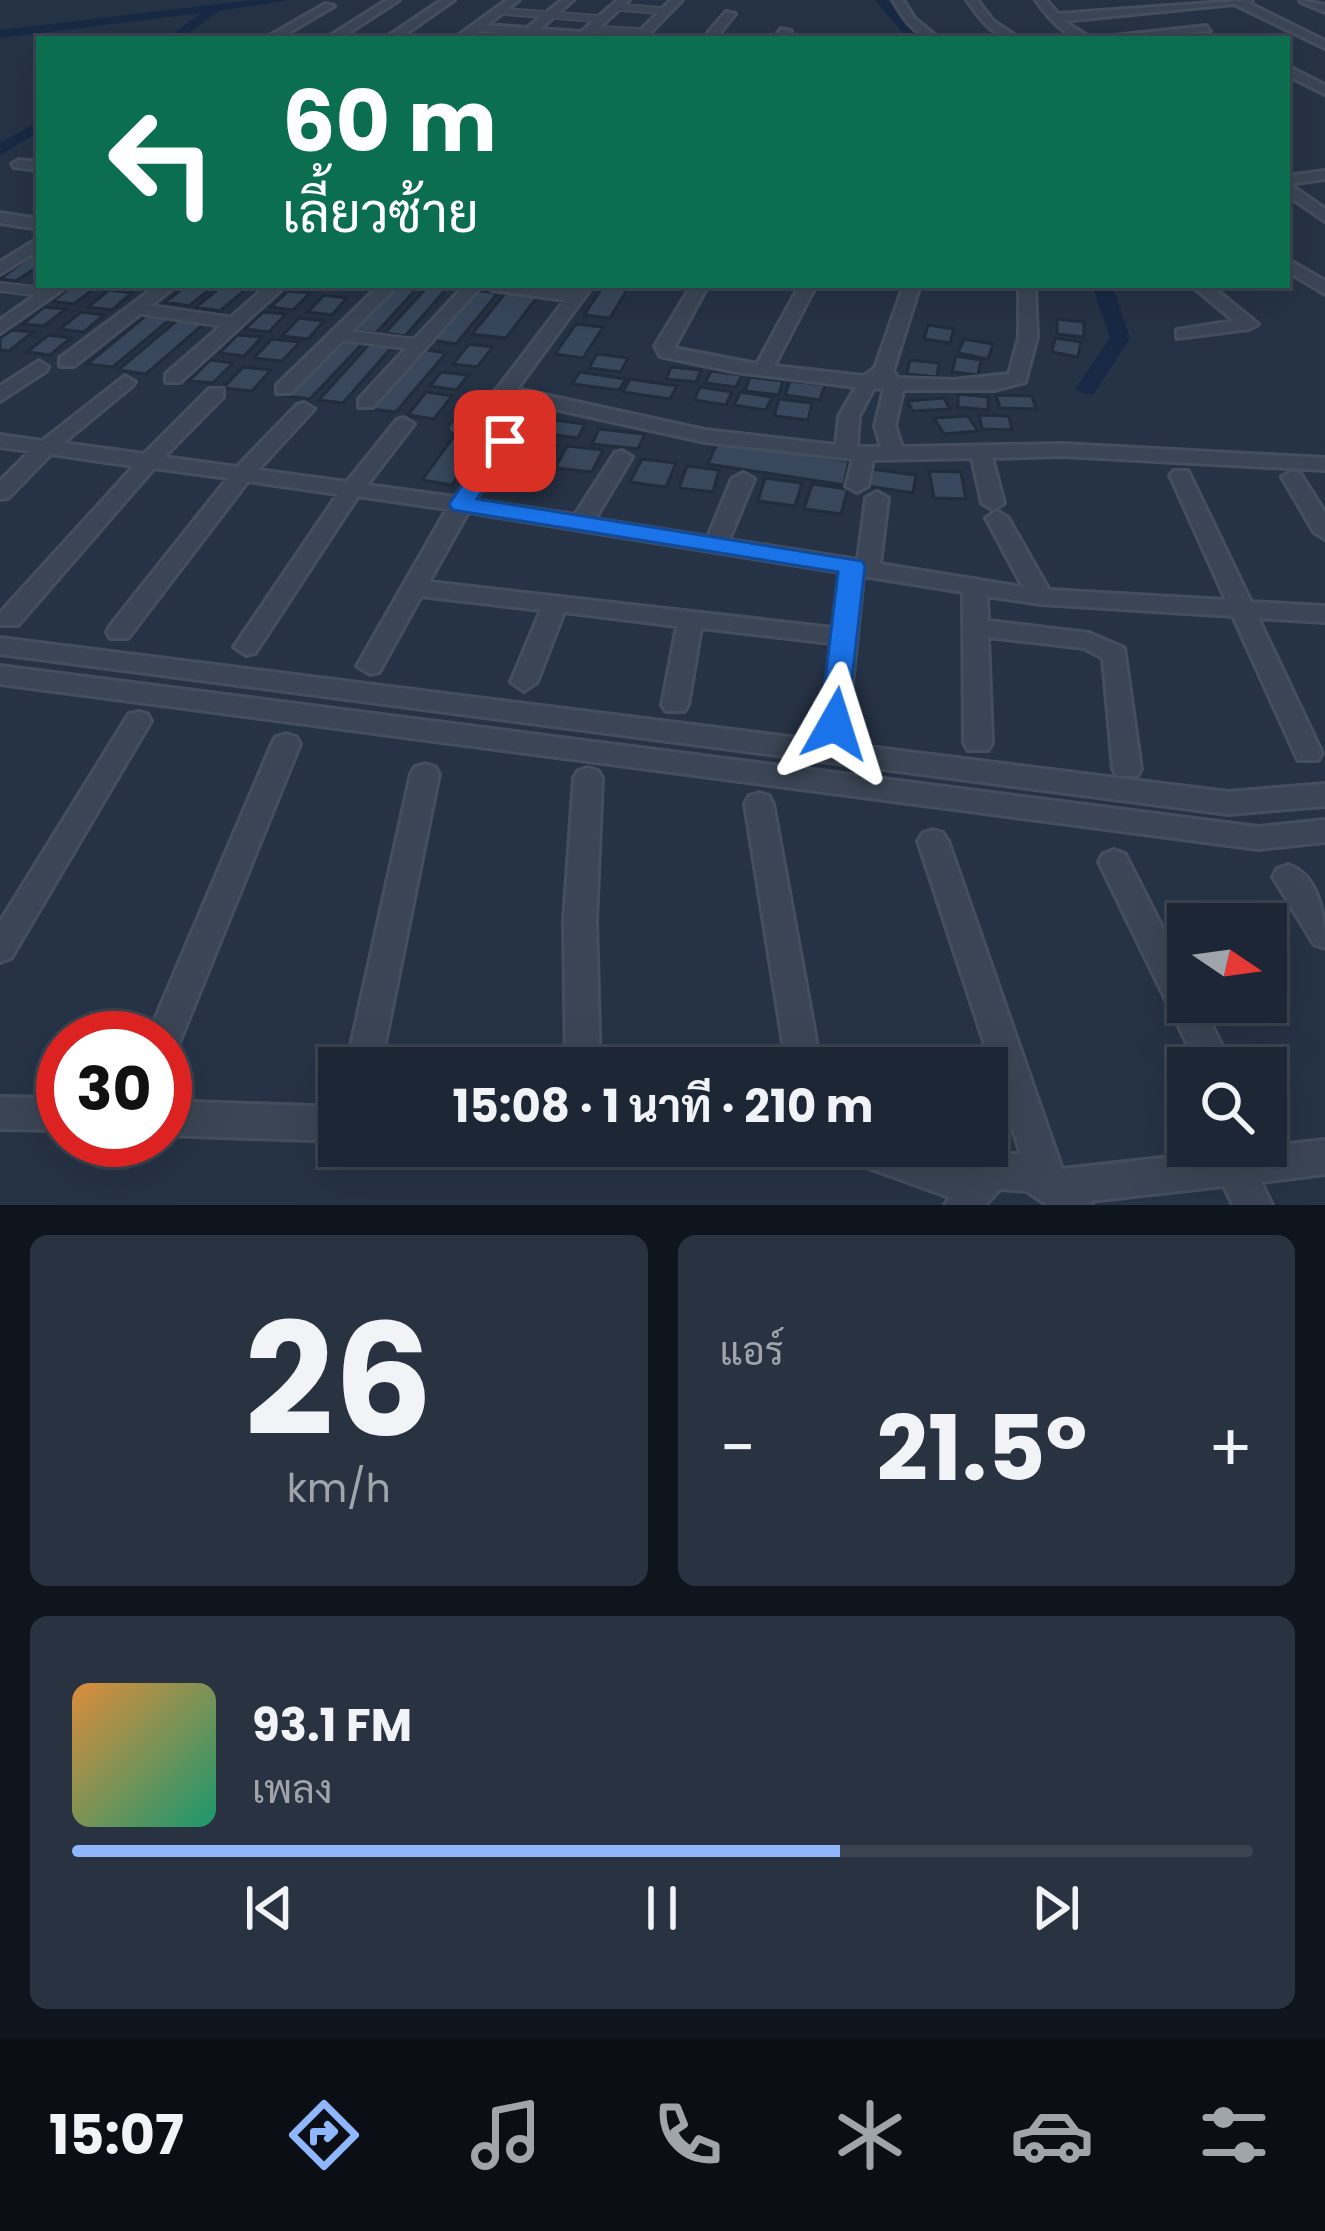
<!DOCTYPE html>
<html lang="th">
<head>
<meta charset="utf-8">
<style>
  :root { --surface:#1c2634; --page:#293240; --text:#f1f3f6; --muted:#a0a5ac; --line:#3a434f; --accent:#8fb7fd }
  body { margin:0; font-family:Poppins,Sarabun,sans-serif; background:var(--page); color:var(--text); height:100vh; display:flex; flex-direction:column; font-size:45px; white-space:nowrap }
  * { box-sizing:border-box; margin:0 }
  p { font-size:39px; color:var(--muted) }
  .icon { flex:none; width:66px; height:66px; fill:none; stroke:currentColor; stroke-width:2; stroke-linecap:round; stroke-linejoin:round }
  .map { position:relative; height:1205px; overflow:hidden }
  .sheet { display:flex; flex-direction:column; gap:30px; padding:30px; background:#0f151d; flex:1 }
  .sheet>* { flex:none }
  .banner { position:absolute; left:36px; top:36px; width:1254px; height:252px; border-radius:0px; box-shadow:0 12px 48px #0002,0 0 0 3px var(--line); background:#0b6e4f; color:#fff; overflow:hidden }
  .needle { width:78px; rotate:103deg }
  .controls { position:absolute; left:1167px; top:903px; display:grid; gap:24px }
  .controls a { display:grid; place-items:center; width:120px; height:120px; border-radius:0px; background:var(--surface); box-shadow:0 12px 48px #0002,0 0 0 3px var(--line); font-size:60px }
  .speed { position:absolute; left:36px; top:1011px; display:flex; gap:24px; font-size:60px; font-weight:700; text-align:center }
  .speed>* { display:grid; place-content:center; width:156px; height:156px; border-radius:50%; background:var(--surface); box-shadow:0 12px 48px #0002,0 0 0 3px var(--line); line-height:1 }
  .speed .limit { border:18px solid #d22; background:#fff; color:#111 }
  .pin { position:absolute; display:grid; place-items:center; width:102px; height:102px; color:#fff; margin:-51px; border-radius:24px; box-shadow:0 6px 18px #0006 }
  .me { position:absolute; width:132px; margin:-66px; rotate:6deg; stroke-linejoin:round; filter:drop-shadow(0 0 9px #0008) }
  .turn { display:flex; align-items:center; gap:42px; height:252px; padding:0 48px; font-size:54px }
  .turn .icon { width:156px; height:156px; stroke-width:2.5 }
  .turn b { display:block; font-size:84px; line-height:102px }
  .big { font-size:90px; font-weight:700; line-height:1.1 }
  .sheet .widget { flex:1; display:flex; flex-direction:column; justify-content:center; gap:18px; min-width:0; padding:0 42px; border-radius:18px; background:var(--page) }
  .sheet .dial { align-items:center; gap:0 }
  .dial b { font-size:156px; line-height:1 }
  .song { display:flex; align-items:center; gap:36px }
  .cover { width:144px; height:144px; border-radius:18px; background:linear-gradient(135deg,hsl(30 70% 55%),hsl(160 70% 35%)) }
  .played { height:12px; border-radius:6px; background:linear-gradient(90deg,var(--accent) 65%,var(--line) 65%) }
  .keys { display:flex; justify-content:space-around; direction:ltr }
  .heat { display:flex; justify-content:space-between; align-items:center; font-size:66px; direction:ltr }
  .sheet .tiles { flex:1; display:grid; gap:30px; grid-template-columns:1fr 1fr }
  .widget:last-child { grid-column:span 2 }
  .trip { position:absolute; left:318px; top:1047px; width:690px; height:120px; border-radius:0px; background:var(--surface); box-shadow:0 12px 48px #0002,0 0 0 3px var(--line); font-weight:700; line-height:120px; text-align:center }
  .tab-bar { display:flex; height:192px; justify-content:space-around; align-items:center; background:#0b0f15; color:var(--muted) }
  .tab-bar .icon { width:84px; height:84px }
  .tab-bar .current { color:var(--accent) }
  .tab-bar b { font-size:54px; color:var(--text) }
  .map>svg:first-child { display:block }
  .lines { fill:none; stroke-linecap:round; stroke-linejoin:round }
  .canal { fill:#182945; fill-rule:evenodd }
  .building { fill:#38475c; stroke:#212c3c; stroke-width:3 }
  .service-far2-casing { stroke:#454e5e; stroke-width:9 }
  .service-far1-casing { stroke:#454e5e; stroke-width:12 }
  .service-casing { stroke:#454e5e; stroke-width:15 }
  .minor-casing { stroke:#454e5e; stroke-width:6 }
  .service-far2 { stroke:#3b4555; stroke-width:6 }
  .service-far1 { stroke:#3b4555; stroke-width:8 }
  .service { stroke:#3b4555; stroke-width:10 }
  .minor { fill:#3b4555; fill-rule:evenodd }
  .route { fill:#1a73e8; stroke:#114b97; stroke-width:3 }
</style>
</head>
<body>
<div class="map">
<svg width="1325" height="1205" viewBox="0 0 1325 1205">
  <rect width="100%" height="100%" fill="#263346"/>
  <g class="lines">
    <path class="canal" d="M253,0H289L219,11L180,39H166L201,13L0,38V30Z
      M875,0H887L921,39H908Z
      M39,121V132L0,155V143Z
      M1092,285H1112L1130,338L1094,394L1086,395L1075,389L1110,338Z"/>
  </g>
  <path class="building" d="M39,250V266L16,281L0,279Z
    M74,285L95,288L74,304L52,301Z
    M187,285H215L189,306L165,302Z
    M223,285H251L220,311L196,307Z
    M395,285H420L376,333L352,330Z
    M429,285L449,286L405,336L385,333Z
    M604,285H630L610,318L584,315Z
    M109,290L132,293L112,310L88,307Z
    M475,290L498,293L456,344L431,340Z
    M288,291L310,293L293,310L271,307Z
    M506,292L538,296L506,338L472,334Z
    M324,295L347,298L332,315L308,312Z
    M44,307L66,309L44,326L23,324Z
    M81,312L104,315L84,332L60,329Z
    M263,312L286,314L269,332L245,329Z
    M149,313L174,316L113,367L87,364Z
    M181,317L207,321L146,374L118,370Z
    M299,318L324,321L308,339L282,336Z
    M1057,319L1084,322V337L1057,334Z
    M576,324L603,327L583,358L555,354Z
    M928,325L954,329L950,343L924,339Z
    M12,330L33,332L9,351L0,350V338Z
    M48,335L71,338L50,355L27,352Z
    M237,335L262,337L244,356L220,353Z
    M343,338L365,341L310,399L287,396Z
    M1055,338L1081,342L1078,357L1052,352Z
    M272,339L300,342L282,361L254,358Z
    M964,339L993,344L988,359L958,353Z
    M369,344L392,347L343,403L319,400Z
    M469,344L493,347L477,367L453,364Z
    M422,349L446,353L396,412L370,409Z
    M597,354L628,358L621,372L589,368Z
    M956,356L981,360L978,375L952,372Z
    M210,360L233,363L213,383L189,381Z
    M910,360L939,363L937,377L907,374Z
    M243,367L271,370L252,391L223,388Z
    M671,367L701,370L696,382L666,379Z
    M711,371L742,375L736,387L705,383Z
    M441,372L468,375L457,390L430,386Z
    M580,372L626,379L619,390L572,384Z
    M750,377L783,381L779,395L745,391Z
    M630,379L677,386L670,399L623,392Z
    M790,381L825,385L820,400L785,395Z
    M700,387L732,392L726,405L694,400Z
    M426,392L452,396L434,419L408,415Z
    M740,392L772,397L766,410L734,405Z
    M958,394L988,397V410L958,407Z
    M996,395L1032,396L1036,409L1000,408Z
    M944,398L950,409L913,411L907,401Z
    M779,399L812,403L808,420L774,416Z
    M490,412L527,416L517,432L480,428Z
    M979,415L1009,416L1012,430L982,429Z
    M968,416L978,431L944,434L934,418Z
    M546,419L585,424L578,438L538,433Z
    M459,429L487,433L452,485L422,480Z
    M599,429L645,434L638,449L592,444Z
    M528,441L558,446L545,465L515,461Z
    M718,441L849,461L844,485L708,464Z
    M567,446L603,450L592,472L555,468Z
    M642,459L676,463L666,487L630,482Z
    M687,466L719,470L713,492L679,488Z
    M871,469L916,475L913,493L867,486Z
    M929,471L961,472L966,499L934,498Z
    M765,478L802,483L795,506L758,501Z
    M812,484L848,489L841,514L804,509Z"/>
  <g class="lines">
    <defs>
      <path id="service-far2" d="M616,7L666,11
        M499,11L603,19
        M592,29L645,32"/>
      <path id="service-far1" d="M0,287L50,293
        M138,309L166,313"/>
      <path id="service" d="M146,310L235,323
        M340,335L420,345"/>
      <path id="minor" d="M387,0H399L339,39H325Z
        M442,0H454L398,39H384Z
        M507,0H519L487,25L527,28L562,0H573L540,29L581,32L618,0H629L587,39L532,35L522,39L520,34L479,31L467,39H454Z
        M671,0H682L644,39H632Z
        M893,0H903L915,19L940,39C916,39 904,19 893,0Z
        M967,0H977L993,21L1020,39C994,39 981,20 967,0Z
        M1036,0H1046L1058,14L1252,0L1248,3L1325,41V48L1234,4L1063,21L1093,39C1065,39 1051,21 1036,0Z
        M1300,0L1325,5V12L1301,2Z
        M325,4L334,6L278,39H264Z
        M726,12L735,14L715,39H703Z
        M1206,26L1210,31L1108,39L1114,36Z
        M781,29L791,31L786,39H774Z
        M1287,66L1325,85V94L1287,75Z
        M19,160L39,162V170L14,167L12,164Z
        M1325,171V179L1289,184L1325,209V221L1287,195V176Z
        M0,213L39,219V229L0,223Z
        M39,238V250L0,274V262Z
        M1287,259L1325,281V294L1287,271Z
        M50,285H69L0,333V320Z
        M158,285H177L74,366H60V358Z
        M268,285H286L180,382H166V374Z
        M380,285H398L291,393H277V385Z
        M465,285H482L373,407H359V399Z
        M484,285L572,290L576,285H593L517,389L705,430L836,445L839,416L856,387L736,372L660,356L655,346L692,285H708L674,348L757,364L800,285H816L774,366L864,376L875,368L904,285H920L893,371L898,378L953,380L1009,374L1019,337V285H1035L1037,337L1025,382L994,390H903L895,426L902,447L1063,444L1325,458V470L1063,456L992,458L1004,503L993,510L982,503L972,458L873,460L868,486L857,492L846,486L853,459L705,442L509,399L463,434L453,428L456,424L498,388L565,300L492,290ZM874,388L884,389L875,426L881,447H857L859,416Z
        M1191,285H1210L1258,324L1249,329L1177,338V330L1234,321Z
        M39,361L48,367L46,371L0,401V386Z
        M125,376L135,382L132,386L63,443L144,454L209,389H223V397L164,457L237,467L297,405L304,403L314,409L258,470L347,482L397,420L404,418L414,424L367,485L455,497L498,437L505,435L515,441L475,500L575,515L615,453L622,451L632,457L595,519L708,537L732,479L743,473L754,479L729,540L858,560L866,498L877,492L888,498L880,564L1023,587L986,518L997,511L1008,518L1049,590L1226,600L1170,475L1174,471H1188L1251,602L1325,606V622L1258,618L1322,753L1318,760H1298L1233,616L1041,604L987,596L988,621L1089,633L1124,648L1141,769L1137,776H1117L1113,769L1103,658L1084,648L988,637L992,743L988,750H968L964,743L963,592L863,576L848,724L844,731H826L822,724L831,643L701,628L688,705L684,711H666L662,705L677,626L564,612L537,682L524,691L511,682L541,610L421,596L379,672L370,674L357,666L447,509L358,496L255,653L246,655L234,647L338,494L248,481L128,638H110L107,632L110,626L228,478L154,468L18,625H0V613L134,466L51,454L8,498L0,499V481L30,451L0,447V435L42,441ZM468,512L840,572L833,628L429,582Z
        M1293,471L1300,473L1325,513V539L1314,532L1282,477Z
        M0,638L1228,792L1325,784V806L1228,814L0,654Z
        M0,666L1258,827L1325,820V842L1258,849L0,684Z
        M138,712L147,714L151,721L11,958L0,962V922L129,714Z
        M286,734L296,737L300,744L181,1038L176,1049L165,1053V1038H147L272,744L276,737Z
        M425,764L435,767L439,774L380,1068H346L411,774L415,767Z
        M588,768L598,771L602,778L596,921L600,1068H566L564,921L574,778L578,771Z
        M759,793L769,796L773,804L821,1068H787L745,804L749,796Z
        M933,830L943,833L948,841L1062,1169L1325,1140V1174L1261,1182L1272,1205H1233L1224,1186L1090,1201L1092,1205H1047L1027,1191L1000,1189L985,1205H945L949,1197L841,1158L836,1146H905L969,1168L1000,1154H1021L918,841L923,833Z
        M1114,850L1125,854L1188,978V1002H1200L1233,1068H1199L1099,862L1103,854Z
        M1288,865C1321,876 1325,919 1325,948L1314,944L1273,877L1277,869Z
        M0,1097L63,1098V1130L0,1129Z
        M165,1101L339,1107V1141L165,1135Z"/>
    </defs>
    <use href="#service-far2" class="service-far2-casing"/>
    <use href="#service-far1" class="service-far1-casing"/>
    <use href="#service" class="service-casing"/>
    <use href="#minor" class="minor-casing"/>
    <use href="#service-far2" class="service-far2"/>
    <use href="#service-far1" class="service-far1"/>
    <use href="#service" class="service"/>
    <use href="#minor" class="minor"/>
  </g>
  <path class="route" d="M505,434L516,441L477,499L862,561L865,566L846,731H824L820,724L838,572L453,510L449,504L496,436Z"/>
</svg>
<div class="controls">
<a><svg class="needle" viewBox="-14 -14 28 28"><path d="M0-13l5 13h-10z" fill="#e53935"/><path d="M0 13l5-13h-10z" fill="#a0a5ac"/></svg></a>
<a><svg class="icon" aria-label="search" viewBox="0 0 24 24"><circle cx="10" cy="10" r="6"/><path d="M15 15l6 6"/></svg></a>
</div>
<div class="speed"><div class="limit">30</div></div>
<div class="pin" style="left:505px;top:441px;background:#d93025"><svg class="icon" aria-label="arrive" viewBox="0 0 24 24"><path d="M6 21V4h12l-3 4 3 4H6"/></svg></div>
<svg class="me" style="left:835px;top:724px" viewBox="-20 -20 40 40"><path d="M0-17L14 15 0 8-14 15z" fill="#1a73e8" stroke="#fff" stroke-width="4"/></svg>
<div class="trip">15:08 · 1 นาที · 210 m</div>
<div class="banner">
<div class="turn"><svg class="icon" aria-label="left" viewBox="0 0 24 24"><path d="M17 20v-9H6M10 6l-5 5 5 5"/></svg><div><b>60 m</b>เลี้ยวซ้าย</div></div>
</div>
</div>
<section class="sheet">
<div class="tiles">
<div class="widget dial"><b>26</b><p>km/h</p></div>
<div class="widget"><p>แอร์</p>
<div class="heat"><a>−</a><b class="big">21.5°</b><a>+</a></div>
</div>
<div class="widget">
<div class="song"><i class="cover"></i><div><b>93.1 FM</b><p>เพลง</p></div></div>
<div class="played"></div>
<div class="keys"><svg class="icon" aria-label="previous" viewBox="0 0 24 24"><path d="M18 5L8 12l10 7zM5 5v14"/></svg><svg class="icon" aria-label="pause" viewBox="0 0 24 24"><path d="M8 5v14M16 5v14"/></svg><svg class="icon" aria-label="next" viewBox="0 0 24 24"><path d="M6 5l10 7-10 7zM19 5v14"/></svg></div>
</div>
</div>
</section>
<nav class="tab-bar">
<b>15:07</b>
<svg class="icon current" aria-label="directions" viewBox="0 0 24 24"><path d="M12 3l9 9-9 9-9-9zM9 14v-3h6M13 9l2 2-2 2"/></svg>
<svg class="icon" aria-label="music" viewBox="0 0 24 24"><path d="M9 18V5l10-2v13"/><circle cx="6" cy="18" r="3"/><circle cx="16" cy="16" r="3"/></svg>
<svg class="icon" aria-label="phone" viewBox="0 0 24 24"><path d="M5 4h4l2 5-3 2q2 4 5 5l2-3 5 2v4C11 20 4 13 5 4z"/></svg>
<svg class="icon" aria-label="climate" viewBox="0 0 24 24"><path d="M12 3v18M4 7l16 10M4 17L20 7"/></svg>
<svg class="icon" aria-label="car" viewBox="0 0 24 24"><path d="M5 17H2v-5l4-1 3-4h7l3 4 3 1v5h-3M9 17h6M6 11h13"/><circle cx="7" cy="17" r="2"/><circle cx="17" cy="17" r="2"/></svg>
<svg class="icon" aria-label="filters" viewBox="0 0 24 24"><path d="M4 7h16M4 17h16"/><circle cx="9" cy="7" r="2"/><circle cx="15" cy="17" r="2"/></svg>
</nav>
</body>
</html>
